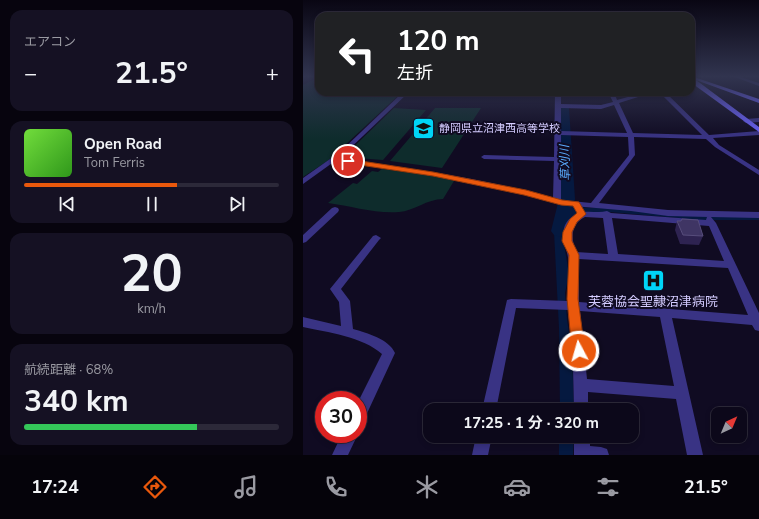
<!DOCTYPE html>
<html lang="ja">
<head>
<meta charset="utf-8">
<style>
  :root { --surface:#0c081a; --page:#151123; --text:#f1f3f6; --muted:#9a9aa2; --line:#2c2939; --accent:#ea580c }
  body { margin:0; font-family:"Nunito Sans","Noto Sans JP",sans-serif; background:var(--page); color:var(--text); height:100vh; display:flex; flex-direction:column; font-size:15px; white-space:nowrap }
  * { box-sizing:border-box; margin:0 }
  p { font-size:13px; color:var(--muted) }
  .icon { flex:none; width:22px; height:22px; fill:none; stroke:currentColor; stroke-width:2; stroke-linecap:round; stroke-linejoin:round }
  .map { position:relative; flex:1; overflow:hidden }
  .side { display:flex; flex-direction:column; gap:10px; padding:10px; background:#07040e; width:303px }
  .side>* { flex:none }
  .top-card { position:absolute; left:12px; top:12px; width:380px; height:84px; border-radius:12px; box-shadow:0 2px 6px #0003,0 0 0 1px var(--line); background:#202124; color:#fff; overflow:hidden }
  .needle { width:26px; rotate:44deg }
  .buttons { position:absolute; left:408px; top:407px; display:grid; gap:8px }
  .buttons a { display:grid; place-items:center; width:36px; height:36px; border-radius:8px; background:var(--surface); box-shadow:0 2px 6px #0003,0 0 0 1px var(--line); font-size:20px }
  .speed { position:absolute; left:12px; top:391px; display:flex; gap:8px; font-size:20px; font-weight:700; text-align:center }
  .speed>* { display:grid; place-content:center; width:52px; height:52px; border-radius:50%; background:var(--surface); box-shadow:0 2px 6px #0003,0 0 0 1px var(--line); line-height:1 }
  .speed .limit { border:6px solid #d22; background:#fff; color:#111 }
  .pin { position:absolute; display:grid; place-items:center; width:34px; height:34px; color:#fff; margin:-17px; border:2px solid #fff; border-radius:50%; box-shadow:0 1px 4px #0007 }
  .me { position:absolute; width:44px; margin:-22px; rotate:354deg; stroke-linejoin:round; filter:drop-shadow(0 0 3px #0008) }
  .turn { display:flex; align-items:center; gap:14px; height:84px; padding:0 16px; font-size:18px }
  .turn .icon { width:52px; height:52px; stroke-width:2.5 }
  .turn b { display:block; font-size:28px; line-height:34px }
  .big { font-size:30px; font-weight:700; line-height:1.1 }
  .side .widget { flex:1; display:flex; flex-direction:column; justify-content:center; gap:6px; min-width:0; padding:0 14px; border-radius:12px; background:var(--page) }
  .side .dial { align-items:center; gap:0 }
  .dial b { font-size:52px; line-height:1 }
  .song { display:flex; align-items:center; gap:12px }
  .cover { width:48px; height:48px; border-radius:6px; background:linear-gradient(135deg,hsl(100 70% 55%),hsl(110 70% 35%)) }
  .played { height:4px; border-radius:2px; background:linear-gradient(90deg,var(--accent) 60%,var(--line) 60%) }
  .keys { display:flex; justify-content:space-around; direction:ltr }
  .heat { display:flex; justify-content:space-between; align-items:center; font-size:22px; direction:ltr }
  .charge { height:6px; border-radius:3px; background:linear-gradient(90deg,#34c759 68%,var(--line) 0) }
  .trip { position:absolute; left:120px; top:403px; width:216px; height:40px; border-radius:12px; background:var(--surface); box-shadow:0 2px 6px #0003,0 0 0 1px var(--line); font-weight:700; line-height:40px; text-align:center }
  .tab-bar { display:flex; height:64px; justify-content:space-around; align-items:center; background:#05030a; color:var(--muted) }
  .tab-bar .icon { width:28px; height:28px }
  .tab-bar .selected { color:var(--accent) }
  .tab-bar b { font-size:18px; color:var(--text) }
  main { display:flex; flex:1; min-height:0 }
  .map>svg:first-child { display:block }
  .green { fill:#0e2c2c }
  .water { fill:#051940 }
  .lines { fill:none; stroke-linecap:round; stroke-linejoin:round }
  .river { fill:#051940; fill-rule:evenodd }
  .street { fill:#393384; fill-rule:evenodd }
  .secondary { fill:#6d63ff; fill-rule:evenodd }
  .wall { fill:#2e2351 }
  .building { fill:#3f3564; stroke:#574d7c }
  .route { fill:#ea580c; stroke:#983908 }
  .labels { text-anchor:middle; dominant-baseline:central; stroke-width:4; stroke-linejoin:round; paint-order:stroke }
  .far-poi-label { font-size:11px; fill:#d4ccff; stroke:#100b22; text-anchor:start }
  .far-water-label { font-size:12px; font-style:italic; fill:#5aacff; stroke:#100b22 }
  .poi-label { font-size:13px; fill:#d4ccff; stroke:#100b22 }
</style>
</head>
<body>
<main>
<section class="side">
<div class="widget"><p>エアコン</p>
<div class="heat"><a>−</a><b class="big">21.5°</b><a>+</a></div>
</div>
<div class="widget">
<div class="song"><i class="cover"></i><div><b>Open Road</b><p>Tom Ferris</p></div></div>
<div class="played"></div>
<div class="keys"><svg class="icon" aria-label="previous" viewBox="0 0 24 24"><path d="M18 5L8 12l10 7zM5 5v14"/></svg><svg class="icon" aria-label="pause" viewBox="0 0 24 24"><path d="M8 5v14M16 5v14"/></svg><svg class="icon" aria-label="next" viewBox="0 0 24 24"><path d="M6 5l10 7-10 7zM19 5v14"/></svg></div>
</div>
<div class="widget dial"><b>20</b><p>km/h</p></div>
<div class="widget"><p>航続距離 · 68%</p><b class="big">340 km</b><div class="charge"></div></div>
</section>
<div class="map">
<svg width="456" height="455" viewBox="0 0 456 455">
  <rect width="100%" height="100%" fill="#100b22"/>
  <path class="green" d="M16,77V92H99L26,160L0,177V85Z
    M91,108L123,110L80,160L40,157Z
    M132,108H178L139,168L87,161Z
    M79,169L133,176L151,181L140,199C124,199 111,211 96,212C73,214 48,206 25,203L50,183L54,184L69,171L75,172Z"/>
  <path class="water" d="M269,207L322,209L414,217H456V220H398L306,212H275L263,224L260,238L266,274L262,293L264,320L269,350L271,410H257L256,328L251,232L259,208Z
    M256,436H271L270,455H256Z"/>
  <g class="lines">
    <path class="river" d="M260,105L266,108L272,199L266,231L263,235L257,237L251,235L248,231L256,199L254,108Z"/>
    <path class="street" d="M429,76H434L456,83V86Z
      M100,92H106L37,158C108,169 180,178 250,198L251,161L181,159L178,157L181,155L251,157L252,92H258V104L298,105L310,102L305,92H311L314,100L343,92H351L316,103L330,133L399,135L356,92H362L406,135L456,131V135L410,138L416,145L456,170V175L412,147L403,139L331,137L332,155L296,203L365,210L456,212V218L408,217L413,223L456,313V331L452,330L449,325L369,318L400,455H384L373,399L285,392V410H271L270,368L265,310L213,308L193,410H179L204,300L208,299L265,301C264,289 266,276 266,264C265,247 250,225 274,214C284,209 294,214 304,211L308,213L403,220L404,217H406L365,216L328,211L258,205L222,195L130,176L32,161L0,184V178L37,152ZM311,105L324,133L258,131V108L298,109ZM258,135L325,137L326,155L288,203L258,200ZM282,217L300,218L305,254L273,252C268,239 267,224 282,217ZM309,218L406,226L421,261L315,254ZM276,259L425,268L445,315L276,302ZM277,311L357,317L371,386L284,379Z
      M456,118V122L443,123L440,121L443,119Z
      M32,207L35,208L36,210L35,212L3,242L0,243V235L29,208Z
      M73,235L78,238L76,240L38,289L47,301L50,329C64,333 86,339 92,353L60,422L55,424V402L79,354C60,337 24,332 0,327V317L38,326L36,302L27,289L70,236Z
      M39,434H55L45,455H29Z
      M173,436H189L185,455H169Z
      M271,436H287V446L298,447L304,449L306,455H271Z"/>
    <path class="secondary" d="M388,76L456,99V103L393,80L456,127V132L390,84Z"/>
  </g>
  <path class="wall" d="M374,221H378L400,236L396,245L377,244L372,230Z"/>
  <path class="building" d="M379,219L395,220L400,236L380,235L374,221H378Z"/>
  <linearGradient id="sky" x2="0" y2="1"><stop stop-color="#090613"/><stop offset="0.55" stop-color="#31344f"/><stop offset="1" stop-color="#31344f" stop-opacity="0"/></linearGradient>
  <rect width="456" height="139" fill="url(#sky)"/>
  <path class="route" d="M45,159L130,172L223,190L259,200L276,202L283,214L274,222L269,232V241L276,255L275,299L282,351L280,355L276,356L271,355L269,351L264,299L266,255L259,241L260,232L267,219L274,213L270,206L258,205L221,195L130,176L43,163V160Z"/>
  <defs>
    <symbol id="school-square" viewBox="-11 -11 22 22"><rect x="-9" y="-9" width="18" height="18" rx="4" fill="#00d5f7" stroke="#100b22"/><path d="M0-5L7-2L0 1L-7-2ZM-4 1L0 2.5L4 1V4Q0 6-4 4Z" fill="#111"/></symbol>
    <symbol id="hospital-square" viewBox="-11 -11 22 22"><rect x="-9" y="-9" width="18" height="18" rx="4" fill="#00d5f7" stroke="#100b22"/><path d="M-5-5h3v3.5h4V-5h3V5h-3V1.5h-4V5h-3Z" fill="#111"/></symbol>
  </defs>
  <g fill-rule="evenodd">
    <use href="#school-square" x="108" y="116" width="25" height="25"/>
    <use href="#hospital-square" x="338" y="268" width="25" height="25"/>
  </g>
  <g class="labels">
    <g class="far-poi-label">
      <text x="136" y="128">静岡県立沼津西高等学校</text>
    </g>
    <g class="far-water-label">
      <text transform="translate(262 163) rotate(-92)">草刈川</text>
    </g>
    <g class="poi-label">
      <text x="350" y="302">芙蓉協会聖隷沼津病院</text>
    </g>
  </g>
</svg>
<div class="buttons">
<a><svg class="needle" viewBox="-14 -14 28 28"><path d="M0-13l5 13h-10z" fill="#e53935"/><path d="M0 13l5-13h-10z" fill="#9a9aa2"/></svg></a>
</div>
<div class="speed"><div class="limit">30</div></div>
<div class="pin" style="left:45px;top:161px;background:#d93025"><svg class="icon" aria-label="arrive" viewBox="0 0 24 24"><path d="M6 21V4h12l-3 4 3 4H6"/></svg></div>
<svg class="me" style="left:276px;top:351px" viewBox="-20 -20 40 40"><circle r="17" fill="#ea580c" stroke="#fff" stroke-width="3"/><path d="M0-11L8 9 0 5-8 9z" fill="#fff"/></svg>
<div class="trip">17:25 · 1 分 · 320 m</div>
<div class="top-card">
<div class="turn"><svg class="icon" aria-label="left" viewBox="0 0 24 24"><path d="M17 20v-9H6M10 6l-5 5 5 5"/></svg><div><b>120 m</b>左折</div></div>
</div>
</div>
</main>
<nav class="tab-bar">
<b>17:24</b>
<svg class="icon selected" aria-label="directions" viewBox="0 0 24 24"><path d="M12 3l9 9-9 9-9-9zM9 14v-3h6M13 9l2 2-2 2"/></svg>
<svg class="icon" aria-label="music" viewBox="0 0 24 24"><path d="M9 18V5l10-2v13"/><circle cx="6" cy="18" r="3"/><circle cx="16" cy="16" r="3"/></svg>
<svg class="icon" aria-label="phone" viewBox="0 0 24 24"><path d="M5 4h4l2 5-3 2q2 4 5 5l2-3 5 2v4C11 20 4 13 5 4z"/></svg>
<svg class="icon" aria-label="climate" viewBox="0 0 24 24"><path d="M12 3v18M4 7l16 10M4 17L20 7"/></svg>
<svg class="icon" aria-label="car" viewBox="0 0 24 24"><path d="M5 17H2v-5l4-1 3-4h7l3 4 3 1v5h-3M9 17h6M6 11h13"/><circle cx="7" cy="17" r="2"/><circle cx="17" cy="17" r="2"/></svg>
<svg class="icon" aria-label="filters" viewBox="0 0 24 24"><path d="M4 7h16M4 17h16"/><circle cx="9" cy="7" r="2"/><circle cx="15" cy="17" r="2"/></svg>
<b>21.5°</b>
</nav>
</body>
</html>
